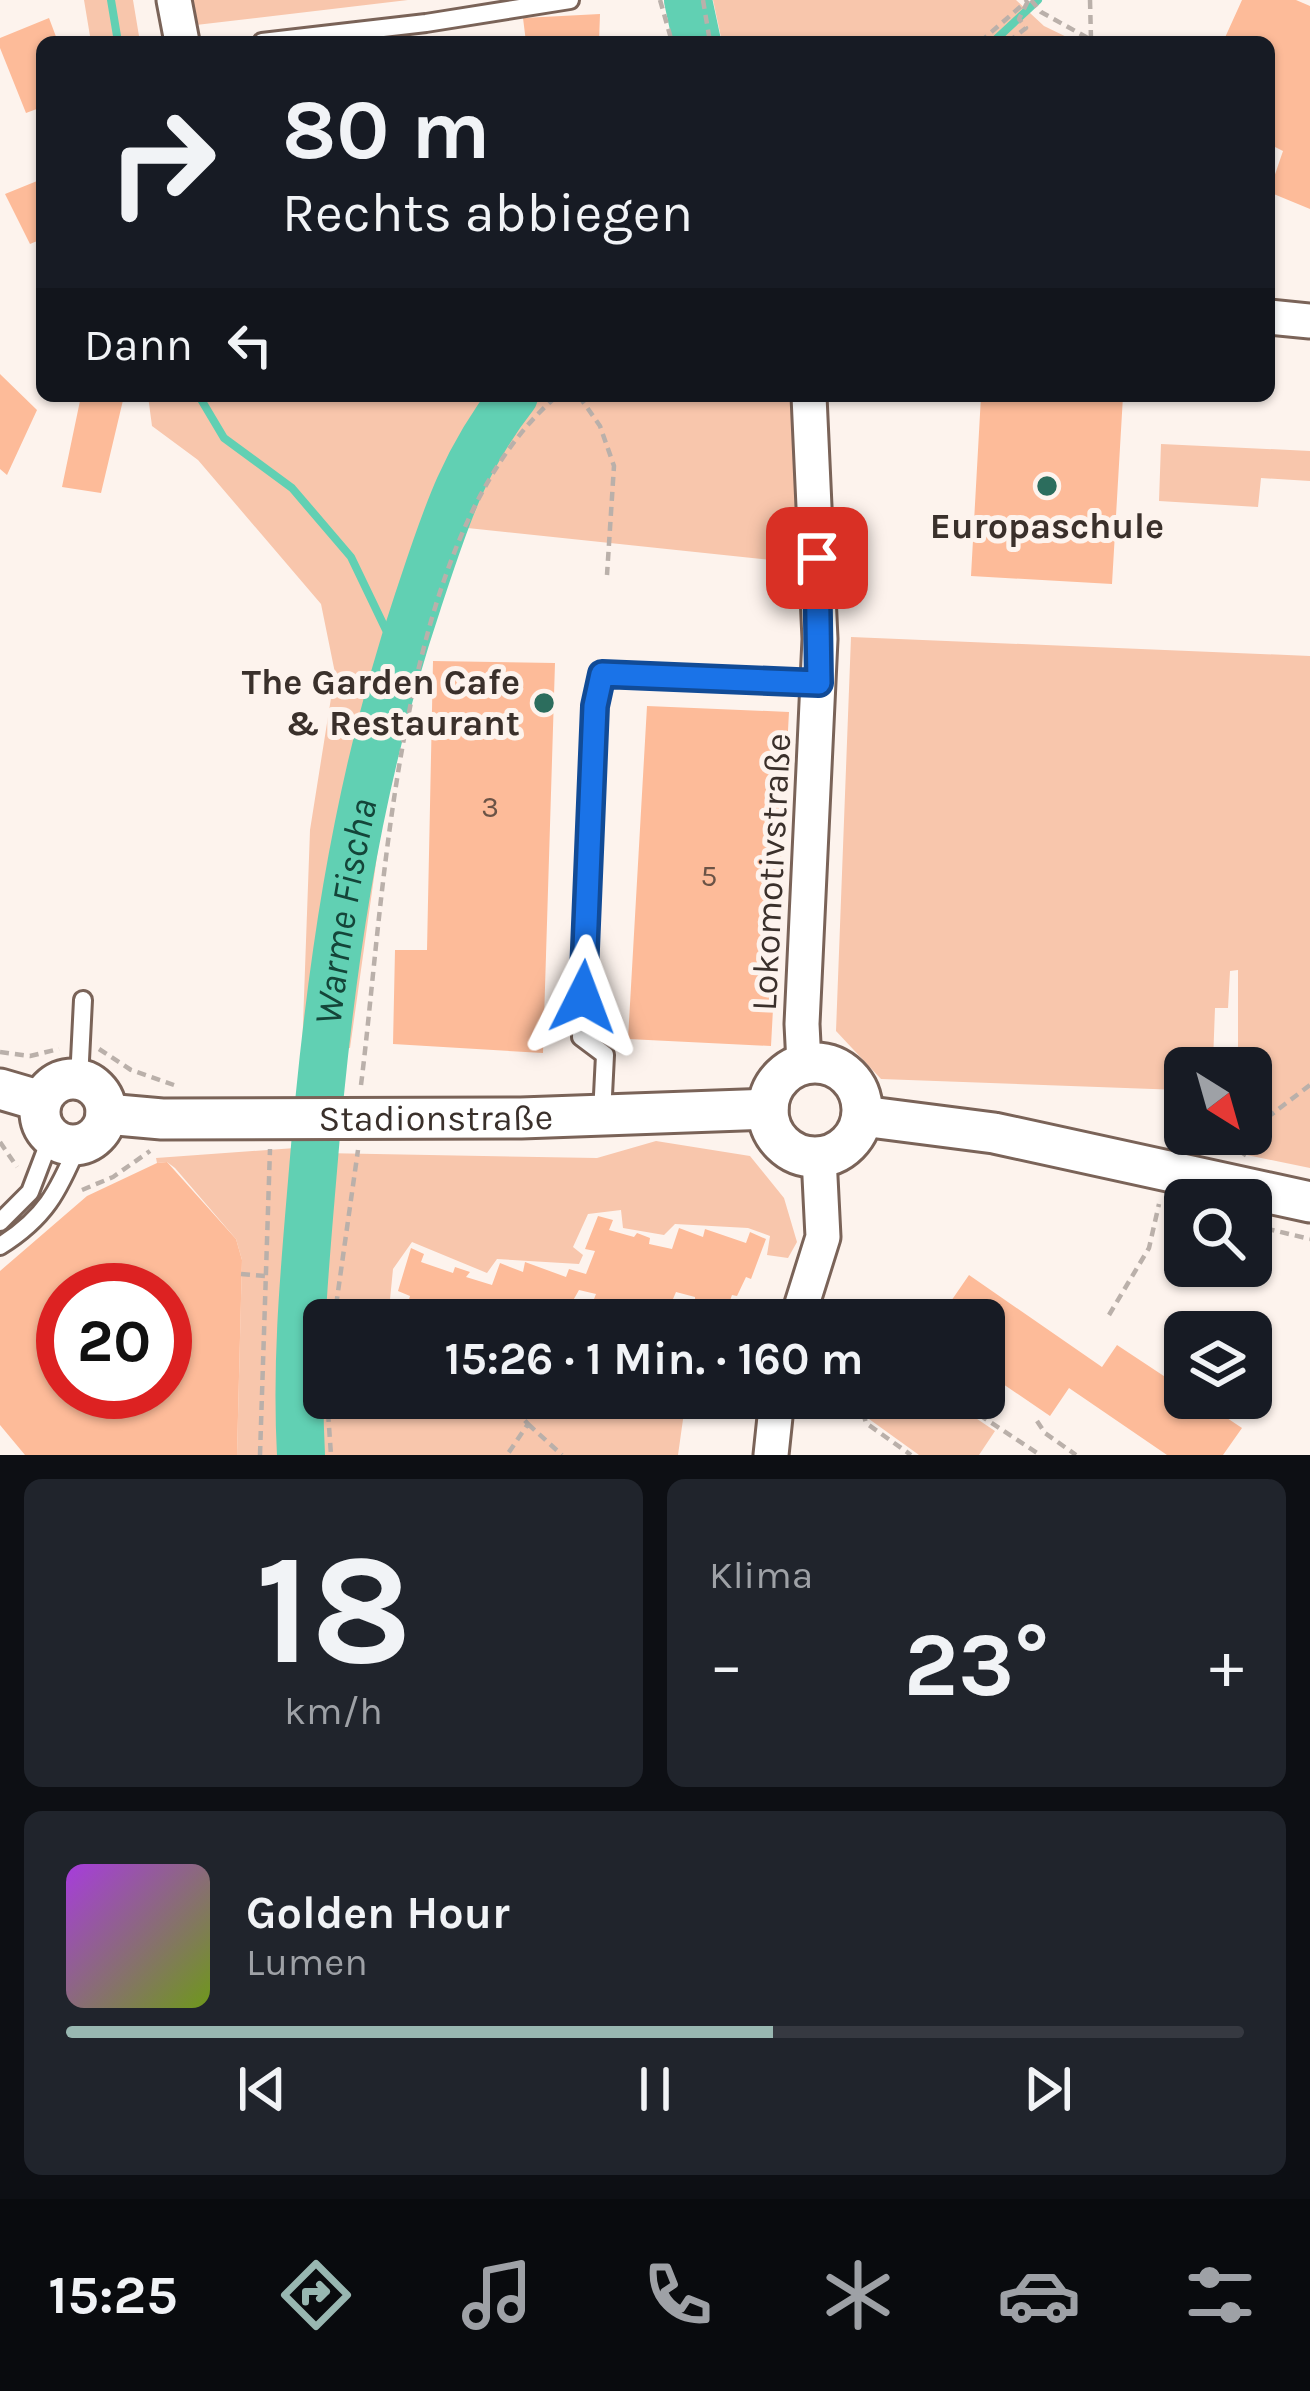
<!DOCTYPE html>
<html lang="de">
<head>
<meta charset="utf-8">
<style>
  :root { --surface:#171b24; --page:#20242c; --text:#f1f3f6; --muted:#9ea1a6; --line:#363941; --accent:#98b7b1 }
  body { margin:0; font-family:Karla,sans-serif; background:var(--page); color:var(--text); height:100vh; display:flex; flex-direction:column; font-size:45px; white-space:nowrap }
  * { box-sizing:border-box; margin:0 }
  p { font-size:39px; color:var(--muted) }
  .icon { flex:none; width:66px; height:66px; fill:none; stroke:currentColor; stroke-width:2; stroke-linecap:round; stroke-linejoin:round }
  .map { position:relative; height:1455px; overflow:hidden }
  .side { display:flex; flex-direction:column; gap:24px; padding:24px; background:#0d0f14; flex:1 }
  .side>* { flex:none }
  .guide { position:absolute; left:36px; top:36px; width:1239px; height:366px; border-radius:18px; box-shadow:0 3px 9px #0004; background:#171b24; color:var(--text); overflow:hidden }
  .needle { width:78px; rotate:143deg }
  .fabs { position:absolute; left:1164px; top:1047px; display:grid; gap:24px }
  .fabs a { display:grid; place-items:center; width:108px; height:108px; border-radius:18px; background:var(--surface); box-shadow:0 3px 9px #0004; font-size:60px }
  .speed { position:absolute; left:36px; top:1263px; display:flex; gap:24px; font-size:60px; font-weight:700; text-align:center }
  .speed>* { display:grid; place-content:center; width:156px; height:156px; border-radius:50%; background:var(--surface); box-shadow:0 3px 9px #0004; line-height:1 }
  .speed .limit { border:18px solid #d22; background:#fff; color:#111 }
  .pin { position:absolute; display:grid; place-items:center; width:102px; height:102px; color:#fff; margin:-51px; border-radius:24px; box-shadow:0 6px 18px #0006 }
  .me { position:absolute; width:132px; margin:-66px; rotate:3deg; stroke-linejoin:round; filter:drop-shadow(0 0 9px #0008) }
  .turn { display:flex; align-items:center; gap:42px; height:252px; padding:0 48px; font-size:54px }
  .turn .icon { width:156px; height:156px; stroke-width:2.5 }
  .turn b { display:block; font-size:84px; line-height:102px }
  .then { display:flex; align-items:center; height:114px; padding:0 48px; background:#0003; gap:24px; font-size:45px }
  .big { font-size:90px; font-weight:700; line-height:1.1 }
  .side .tile { flex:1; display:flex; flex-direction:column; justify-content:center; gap:18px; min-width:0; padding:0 42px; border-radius:18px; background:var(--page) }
  .side .dial { align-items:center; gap:0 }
  .dial b { font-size:156px; line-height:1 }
  .song { display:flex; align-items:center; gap:36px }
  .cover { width:144px; height:144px; border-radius:18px; background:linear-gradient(135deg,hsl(280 70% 55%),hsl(80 70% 35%)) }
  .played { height:12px; border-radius:6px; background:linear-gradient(90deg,var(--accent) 60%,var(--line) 60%) }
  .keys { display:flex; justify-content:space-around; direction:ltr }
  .heat { display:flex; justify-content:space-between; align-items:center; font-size:66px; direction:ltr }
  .side .tiles { flex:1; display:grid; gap:24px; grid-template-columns:1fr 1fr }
  .tile:last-child { grid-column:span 2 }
  .trip { position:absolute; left:303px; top:1299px; width:702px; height:120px; border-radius:18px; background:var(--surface); box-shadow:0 3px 9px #0004; font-weight:700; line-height:120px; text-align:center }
  .menu { display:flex; height:192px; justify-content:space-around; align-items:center; background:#090b0e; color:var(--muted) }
  .menu .icon { width:84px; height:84px }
  .menu .active { color:var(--accent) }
  .menu b { font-size:54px; color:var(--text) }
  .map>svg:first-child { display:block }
  .green { fill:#f8c6ac }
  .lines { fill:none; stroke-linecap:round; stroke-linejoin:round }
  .stream { stroke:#61d0b3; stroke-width:8 }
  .river { stroke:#61d0b3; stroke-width:48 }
  .building { fill:#fdbb99; fill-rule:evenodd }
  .service-casing { stroke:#7a6358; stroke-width:22 }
  .minor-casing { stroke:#7a6358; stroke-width:39 }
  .tertiary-casing { stroke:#7a6358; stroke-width:45 }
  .path { stroke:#bab0aa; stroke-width:4.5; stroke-dasharray:9 6; stroke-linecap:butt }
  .service { stroke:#fff; stroke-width:16 }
  .minor { stroke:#fff; stroke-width:33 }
  .tertiary { stroke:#fff; stroke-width:39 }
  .route-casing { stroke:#114b97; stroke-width:30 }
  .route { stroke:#1a73e8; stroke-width:21 }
  .poi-dot { fill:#2c6d5d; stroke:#fdf3ed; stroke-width:4.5 }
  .labels { text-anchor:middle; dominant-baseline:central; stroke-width:10; stroke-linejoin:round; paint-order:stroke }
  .number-label { font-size:30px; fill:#6b5346 }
  .poi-label { font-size:36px; font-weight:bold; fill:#3a302b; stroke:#fdf3ed }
  .street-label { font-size:36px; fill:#3a302b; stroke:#fdf3ed }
  .water-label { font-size:39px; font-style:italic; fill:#144539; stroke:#fdf3ed }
</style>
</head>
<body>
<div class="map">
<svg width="1310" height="1455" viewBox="0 0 1310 1455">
  <rect width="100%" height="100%" fill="#fdf3ed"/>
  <path class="green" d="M84,0H133L140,42H91Z
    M192,0H408L196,25Z
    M713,0H1016L1044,26L1077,42H722Z
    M148,396H791L799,563L458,527L395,728L350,1048L302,1052L310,830L335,673L321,604L198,460L152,426Z
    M1161,444L1310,451V481L1261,478L1258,507L1159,501Z
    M851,637L1310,656V1168L1237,1153L1238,1134H1251V1068H1238V970L1230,971L1228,1008H1215L1213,1062L1183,1064L1180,1090L881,1079L836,1031Z
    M656,1141L750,1156L784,1198L797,1242L788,1258L767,1255L770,1236L748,1228L675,1224L664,1235L623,1228L621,1210L588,1214L573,1247L583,1255L579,1264L497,1259L487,1273L412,1242L393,1269L388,1320H324V1398H686L678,1455H311L304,1375L322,1153L597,1158Z
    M309,1147L289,1370L294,1455H237L242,1260L236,1239L175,1168L167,1162L157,1163L156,1158Z
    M862,1398H946L995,1431L979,1455H919L869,1419Z"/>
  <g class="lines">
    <path class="stream" d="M111,0L118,42
      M993,42L1038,0
      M199,396L224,438L292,488L351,557L399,657"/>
    <g class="river">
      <path d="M688,0L697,42"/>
      <path id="s1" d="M301,1455C296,1361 304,1276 312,1182C328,983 354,791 418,601C444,523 462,462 514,396"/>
    </g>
  </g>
  <path class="building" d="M1242,0H1296L1310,6V209L1269,192L1283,151L1269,144V42H1223Z
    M600,14L599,42H526L523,18Z
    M49,18L58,42H42V107L26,113L0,48V38Z
    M42,179V239L30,244L5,194Z
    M0,374L37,410L7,475L0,469Z
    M81,396H124L101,493L62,487Z
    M981,396H1123L1112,584L971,576Z
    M433,661L555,663L543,1053L393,1044L395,950H427Z
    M647,706L789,712L771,1046L628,1039Z
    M167,1162L236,1239L242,1260L237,1455H25L0,1425V1271L87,1196L157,1163ZM63,1290H165V1392H63Z
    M598,1216L613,1220L609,1230L634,1237L637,1233L650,1238L649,1244L672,1249L679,1228L703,1237L705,1229L746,1243L750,1232L766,1239L751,1279L746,1277L737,1296L732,1295L723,1320L716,1311L695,1301V1297L676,1292L664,1320H652L634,1314L633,1307L624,1304L619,1312L594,1299L596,1294L579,1290L562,1320H403L410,1296L398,1291L411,1248L424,1254L421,1262L453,1273L455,1267L470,1272L466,1277L492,1285L500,1263L523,1272L525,1262L566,1277L569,1269L586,1274L595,1251L585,1249Z
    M969,1275L1102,1367L1117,1345L1185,1390V1398H1197L1242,1428L1223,1455H1167L1069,1388L1050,1416L984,1371V1320H938Z"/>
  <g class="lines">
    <defs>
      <path id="service" d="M262,42L426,23L570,0
        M79,1080L83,1000
        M602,1115L605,1055L581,1037L595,706L602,674L819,683
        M0,1222L30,1192L51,1137
        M0,1246C45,1218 58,1192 78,1145"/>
      <path id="minor" d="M174,0L182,42
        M1269,317L1310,321
        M804,1064L802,1024L820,639L809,396
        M797,1320L823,1237L819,1157
        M771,1455L777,1398"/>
      <g id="tertiary">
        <circle cx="815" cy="1110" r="47"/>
        <circle cx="73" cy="1112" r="33"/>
        <path d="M0,1089L41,1101"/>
        <path id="s2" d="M106,1114L162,1119L521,1118L768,1109"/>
        <path d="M862,1116L994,1133L1310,1202"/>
      </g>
    </defs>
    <use href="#service" class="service-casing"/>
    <use href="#minor" class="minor-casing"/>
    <use href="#tertiary" class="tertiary-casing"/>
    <path class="path" d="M660,0L672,42
      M703,0L710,42
      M1031,0L1041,12L1095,42
      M1090,0L1091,39
      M980,42L1028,0
      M1008,42L1026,28L1019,19L1028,1
      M579,396L600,426L614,466L607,575
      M99,1049L131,1070L174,1085
      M0,1052L30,1056L59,1049
      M361,1085C386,885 396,534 557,396
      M0,1142L17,1167
      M1243,1156L1268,1117L1310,1085
      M82,1190L113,1177L150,1151
      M1251,1225L1310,1239
      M241,1274L266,1276
      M1109,1315L1149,1248L1159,1204
      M334,1320L358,1150
      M327,1398L331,1455
      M505,1398L528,1424L507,1455
      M859,1398L866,1423L911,1455
      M954,1398L1040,1455
      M1037,1421L1045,1433L1076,1455
      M528,1424L562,1455
      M260,1455L270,1149"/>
    <use href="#service" class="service"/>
    <use href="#minor" class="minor"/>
    <use href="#tertiary" class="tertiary"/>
  </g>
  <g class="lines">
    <defs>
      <path id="route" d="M583,997L595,706L602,674L819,683L817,558"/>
    </defs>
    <use href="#route" class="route-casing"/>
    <use href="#route" class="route"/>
  </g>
  <g class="poi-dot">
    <circle cx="1047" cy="486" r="12"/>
    <circle cx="544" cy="703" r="12"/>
  </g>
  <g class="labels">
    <g class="number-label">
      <text x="490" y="807">3</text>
      <text x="709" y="876">5</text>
    </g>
    <g class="poi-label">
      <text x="1047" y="526">Europaschule</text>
      <text x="520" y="682" text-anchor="end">The Garden Cafe<tspan x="520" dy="41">&amp; Restaurant</tspan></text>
    </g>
    <g class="street-label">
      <text transform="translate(771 872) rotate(-87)">Lokomotivstraße</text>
      <text stroke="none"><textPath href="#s2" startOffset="330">Stadionstraße</textPath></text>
    </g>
    <g class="water-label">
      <text stroke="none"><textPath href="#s1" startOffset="546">Warme Fischa</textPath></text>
    </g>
  </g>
</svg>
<div class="fabs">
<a><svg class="needle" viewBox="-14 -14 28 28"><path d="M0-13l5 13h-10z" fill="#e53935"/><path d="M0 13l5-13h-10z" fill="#9ea1a6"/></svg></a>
<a><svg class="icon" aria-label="search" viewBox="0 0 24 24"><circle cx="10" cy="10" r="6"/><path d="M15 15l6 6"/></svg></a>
<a><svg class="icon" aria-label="layers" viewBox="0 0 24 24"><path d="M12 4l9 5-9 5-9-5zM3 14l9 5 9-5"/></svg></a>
</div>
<div class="speed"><div class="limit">20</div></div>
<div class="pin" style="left:817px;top:558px;background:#d93025"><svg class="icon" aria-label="arrive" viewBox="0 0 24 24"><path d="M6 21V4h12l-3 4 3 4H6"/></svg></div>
<svg class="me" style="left:583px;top:997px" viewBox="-20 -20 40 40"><path d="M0-17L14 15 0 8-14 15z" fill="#1a73e8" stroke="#fff" stroke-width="4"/></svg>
<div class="trip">15:26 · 1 Min. · 160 m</div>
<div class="guide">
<div class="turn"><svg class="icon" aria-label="right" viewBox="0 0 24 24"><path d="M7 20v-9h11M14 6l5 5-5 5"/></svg><div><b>80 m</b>Rechts abbiegen</div></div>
<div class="then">Dann<svg class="icon" aria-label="left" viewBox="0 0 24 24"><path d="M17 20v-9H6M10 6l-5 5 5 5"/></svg></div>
</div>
</div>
<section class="side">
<div class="tiles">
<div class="tile dial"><b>18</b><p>km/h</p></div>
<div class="tile"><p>Klima</p>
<div class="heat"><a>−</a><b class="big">23°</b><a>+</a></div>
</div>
<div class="tile">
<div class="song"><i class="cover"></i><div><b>Golden Hour</b><p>Lumen</p></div></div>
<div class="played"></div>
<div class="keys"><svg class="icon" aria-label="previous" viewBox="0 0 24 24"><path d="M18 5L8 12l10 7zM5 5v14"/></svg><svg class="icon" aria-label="pause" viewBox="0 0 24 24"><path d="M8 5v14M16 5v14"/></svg><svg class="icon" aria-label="next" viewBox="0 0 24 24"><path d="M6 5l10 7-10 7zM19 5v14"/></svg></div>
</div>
</div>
</section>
<nav class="menu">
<b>15:25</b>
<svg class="icon active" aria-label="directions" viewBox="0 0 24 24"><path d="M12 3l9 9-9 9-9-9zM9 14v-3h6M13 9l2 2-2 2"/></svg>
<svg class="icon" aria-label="music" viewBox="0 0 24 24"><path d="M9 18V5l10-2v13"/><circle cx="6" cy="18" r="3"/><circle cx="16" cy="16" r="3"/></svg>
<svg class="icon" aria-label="phone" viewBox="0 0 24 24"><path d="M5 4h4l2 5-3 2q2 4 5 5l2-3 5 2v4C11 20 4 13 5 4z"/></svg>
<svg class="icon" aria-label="climate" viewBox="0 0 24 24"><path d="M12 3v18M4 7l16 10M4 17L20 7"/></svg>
<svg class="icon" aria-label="car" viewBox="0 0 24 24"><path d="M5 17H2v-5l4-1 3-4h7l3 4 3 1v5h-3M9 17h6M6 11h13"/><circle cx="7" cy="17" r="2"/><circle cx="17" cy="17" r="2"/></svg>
<svg class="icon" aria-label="filters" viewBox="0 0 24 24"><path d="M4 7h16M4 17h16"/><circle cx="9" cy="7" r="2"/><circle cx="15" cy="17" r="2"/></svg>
</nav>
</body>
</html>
